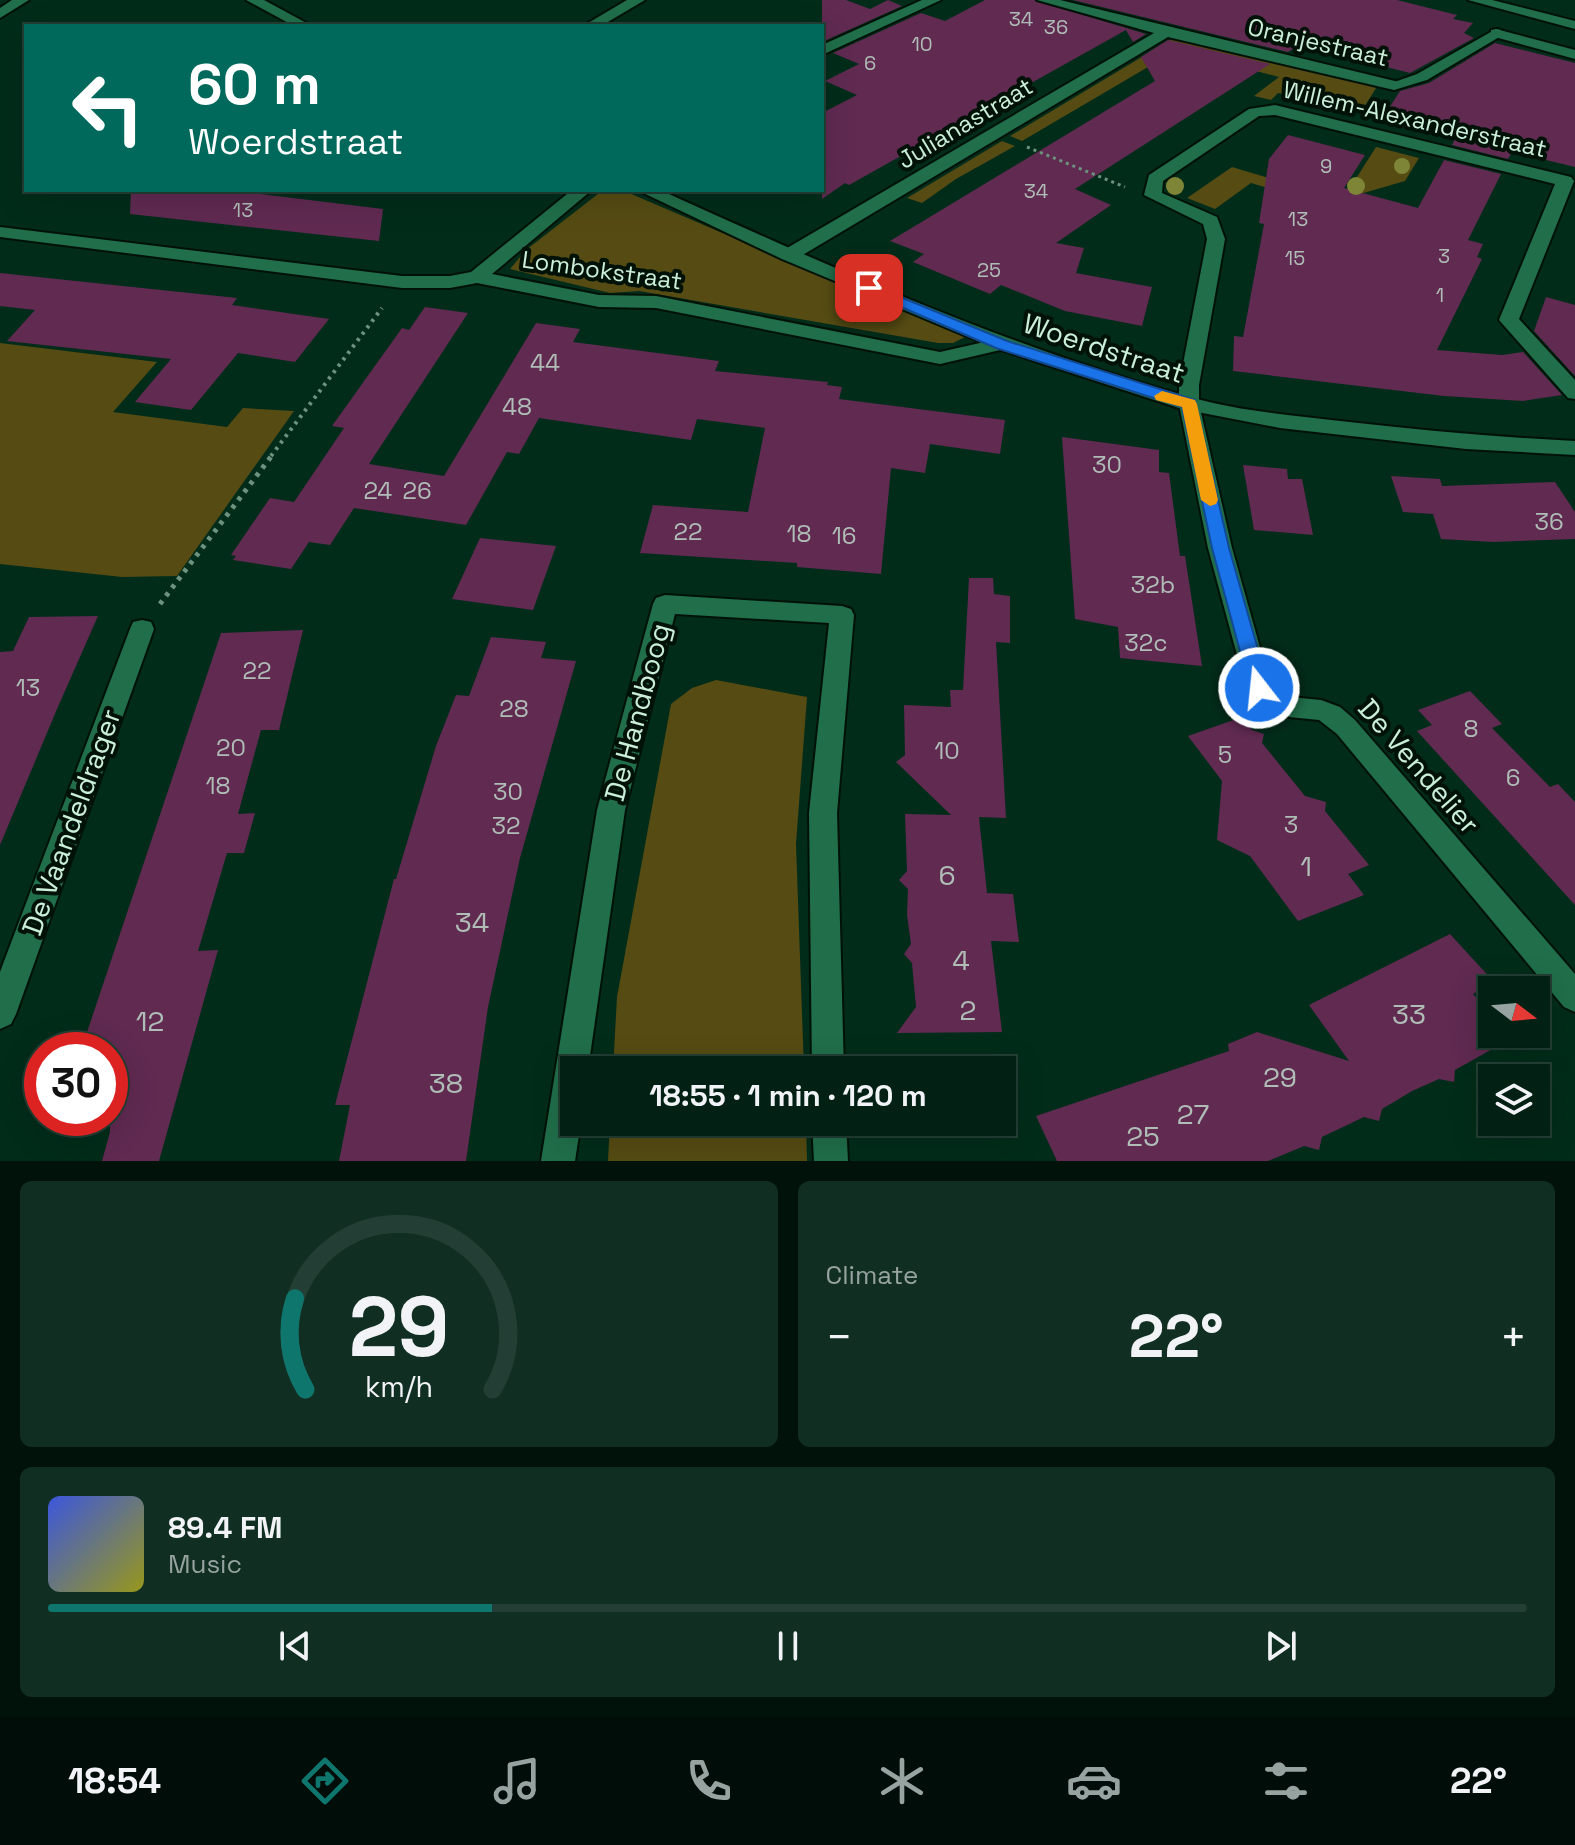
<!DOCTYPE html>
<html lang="en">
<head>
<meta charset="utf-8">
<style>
  :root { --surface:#022114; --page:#102e22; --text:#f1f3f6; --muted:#96a3a0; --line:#233e34; --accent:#0f766e }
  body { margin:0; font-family:"Space Grotesk",sans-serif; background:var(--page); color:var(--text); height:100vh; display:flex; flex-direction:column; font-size:30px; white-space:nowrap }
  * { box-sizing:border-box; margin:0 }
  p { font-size:26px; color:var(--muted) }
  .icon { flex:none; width:44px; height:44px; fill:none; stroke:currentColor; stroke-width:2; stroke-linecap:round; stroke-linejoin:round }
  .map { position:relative; height:1161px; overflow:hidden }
  .drawer { display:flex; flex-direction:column; gap:20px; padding:20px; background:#01120b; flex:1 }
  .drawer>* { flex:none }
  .banner { position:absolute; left:24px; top:24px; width:800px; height:168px; border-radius:0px; box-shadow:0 8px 32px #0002,0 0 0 2px var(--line); background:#00695c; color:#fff; overflow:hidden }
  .needle { width:52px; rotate:106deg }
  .fabs { position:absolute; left:1478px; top:976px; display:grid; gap:16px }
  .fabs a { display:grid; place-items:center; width:72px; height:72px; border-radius:0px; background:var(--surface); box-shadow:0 8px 32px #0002,0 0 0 2px var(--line); font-size:40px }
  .speed { position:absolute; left:24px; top:1032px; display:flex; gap:16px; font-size:40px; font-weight:700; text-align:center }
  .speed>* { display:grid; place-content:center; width:104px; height:104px; border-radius:50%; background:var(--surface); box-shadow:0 8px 32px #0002,0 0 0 2px var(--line); line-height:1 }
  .speed .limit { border:12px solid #d22; background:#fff; color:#111 }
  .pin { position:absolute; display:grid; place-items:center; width:68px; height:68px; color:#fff; margin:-34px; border-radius:16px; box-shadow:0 4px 12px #0006 }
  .me { position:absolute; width:88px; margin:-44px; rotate:344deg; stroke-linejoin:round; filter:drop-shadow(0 0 6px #0008) }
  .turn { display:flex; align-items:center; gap:28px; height:168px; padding:0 32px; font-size:36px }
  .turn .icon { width:104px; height:104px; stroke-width:2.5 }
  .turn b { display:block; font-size:56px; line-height:68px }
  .big { font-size:60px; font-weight:600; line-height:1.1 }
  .drawer .tile { flex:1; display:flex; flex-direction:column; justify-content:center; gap:12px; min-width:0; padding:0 28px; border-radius:12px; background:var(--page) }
  .drawer .dial { align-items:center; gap:0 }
  .dial svg { height:208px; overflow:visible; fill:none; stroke:var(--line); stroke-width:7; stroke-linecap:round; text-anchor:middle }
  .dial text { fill:var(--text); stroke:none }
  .song { display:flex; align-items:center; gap:24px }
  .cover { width:96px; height:96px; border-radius:12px; background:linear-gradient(135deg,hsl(230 70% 55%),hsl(60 70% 35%)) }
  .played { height:8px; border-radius:4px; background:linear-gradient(90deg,var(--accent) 30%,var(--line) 30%) }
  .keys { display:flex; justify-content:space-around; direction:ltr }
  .heat { display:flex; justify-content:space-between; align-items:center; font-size:44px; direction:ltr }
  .drawer .tiles { flex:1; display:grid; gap:20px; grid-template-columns:1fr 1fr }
  .tile:last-child { grid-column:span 2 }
  .trip { position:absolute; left:560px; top:1056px; width:456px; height:80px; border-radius:0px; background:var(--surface); box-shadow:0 8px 32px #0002,0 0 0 2px var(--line); font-weight:600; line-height:80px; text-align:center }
  .tabs { display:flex; height:128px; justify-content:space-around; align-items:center; background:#010d08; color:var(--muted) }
  .tabs .icon { width:56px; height:56px }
  .tabs .selected { color:var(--accent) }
  .tabs b { font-size:36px; color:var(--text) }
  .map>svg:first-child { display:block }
  .green { fill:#554b13 }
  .building { fill:#602a51 }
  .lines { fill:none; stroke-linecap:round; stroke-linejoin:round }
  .pedestrian-casing { stroke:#001207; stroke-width:4 }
  .minor-casing { stroke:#001207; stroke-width:4 }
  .tertiary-casing { stroke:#001207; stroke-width:4 }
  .path-far2 { stroke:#6d937f; stroke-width:3; stroke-dasharray:3 4; stroke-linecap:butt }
  .path-far1 { stroke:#6d937f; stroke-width:4; stroke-dasharray:3 5; stroke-linecap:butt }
  .path { stroke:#6d937f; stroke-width:5; stroke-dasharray:4 6; stroke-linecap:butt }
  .pedestrian { fill:#206e4a; fill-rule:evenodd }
  .minor { fill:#206e4a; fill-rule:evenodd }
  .tertiary { fill:#206e4a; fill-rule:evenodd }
  .tree { fill:#7f8536 }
  .route { fill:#1a73e8; stroke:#114b97; stroke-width:2 }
  .slow { fill:#f59e0b }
  .labels { text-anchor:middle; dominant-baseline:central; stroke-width:8; stroke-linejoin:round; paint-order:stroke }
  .far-number-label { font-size:20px; fill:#b0bdb6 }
  .far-street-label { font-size:24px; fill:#caeed8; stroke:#001207 }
  .number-label { font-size:24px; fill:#b0bdb6 }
  .street-label { font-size:28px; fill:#caeed8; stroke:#001207 }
  .near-number-label { font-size:28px; fill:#b0bdb6 }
</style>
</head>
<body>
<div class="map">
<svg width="1575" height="1161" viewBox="0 0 1575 1161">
  <rect width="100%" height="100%" fill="#022c1a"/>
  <path class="green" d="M1175,37L1324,75L1327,73L1378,85L1361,112L1278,93L1271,100L1254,96L1279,77L1177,50L1022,141L1010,136Z
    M1002,141L1015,146L956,179L922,203L907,198Z
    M1376,147L1419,158L1405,181L1343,199Z
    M1232,167L1275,180L1268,188L1251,183L1215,209L1187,198Z
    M603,190H622L965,337L953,343H938L639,291L610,293L510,269L526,250Z
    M0,343L157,362L113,412L227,427L243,408L294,411L177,576L122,577L0,564Z
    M716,680L807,697L796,844L804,1070H613L617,997L671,704L692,688Z
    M610,1122H806L807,1161H608Z"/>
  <path class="building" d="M822,0H846L870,9L888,0L902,6L822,42Z
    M985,0H1034L1146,34L1133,42L1126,30L849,185L845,183L822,199V113L857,95L825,81L859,64L833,53L921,13L945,21Z
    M1073,0H1397L1457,15L1453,19L1473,23L1464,33L1474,38L1410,73L1300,45L1288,52Z
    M1168,40L1270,64L1075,189L1111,205L1056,243L1084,248L1076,273L1152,287L1142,326L1065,311L1001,285L990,294L913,262L924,254L890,241L1155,81L1141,57Z
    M1495,43L1575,63V167L1512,152L1508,159L1452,145L1456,137L1382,119L1400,91L1429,83Z
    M1288,135L1365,155L1344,188L1418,208L1444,160L1501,174L1468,240L1483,244L1477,257L1482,259L1437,350L1502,355L1523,352L1562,395L1523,401L1444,396L1233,371L1234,336L1243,337L1264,224L1259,223L1269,159Z
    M131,190H228L383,209L379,241L130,214Z
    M0,273L237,298L232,305L329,319L295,362L238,353L191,410L135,402L171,359L7,341L35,310L0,306Z
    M1546,297L1575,305V376L1534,331Z
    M425,307L468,313L369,464L444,476L536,323L580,329L573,342L719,361L715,371L828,382L827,385L842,387L839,399L1005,420L1000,454L930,444L925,473L891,468L881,574L797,567V563L640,553L653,505L748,512L765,428L697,419L691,440L539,418L519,454L507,452L466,525L354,508L330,545L309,542L291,569L233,560L236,556L231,555L270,498L294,502L344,428L332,426L402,328L409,330Z
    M1062,437L1159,450V472L1169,473L1180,556H1185L1202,666L1120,658L1118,627L1075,619Z
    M1243,465L1287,469L1288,479H1302L1313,535L1254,530Z
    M1391,476L1440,479L1442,486L1555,482L1575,512V539L1493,542L1441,539L1433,514L1403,512Z
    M480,538L556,546L533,610L452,599Z
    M969,578H993L994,594L1010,596V643L996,642L1006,818L979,817L987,893L1013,894L1019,942L991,941L1002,1032L897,1033L916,1007L912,963L904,954L911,944L907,915L908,889L899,880L907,871L905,814L951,815L896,762L905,755L904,705L951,707L950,690H963Z
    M98,616L57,709L0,845V652L13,651L29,617Z
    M303,630L279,730H261L238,814L255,813L244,853H227L198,951L218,950L159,1161H102L110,1132V1050H81L221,633Z
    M491,637L546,642L541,658L576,661L520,858L488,1007L466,1161H339L350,1105H335L394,879H396L436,746L456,695L469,696Z
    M1470,691L1502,724L1492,728L1550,787L1558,784L1575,802V905L1417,731L1432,725L1418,710Z
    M1242,717L1252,730L1264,734L1262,743L1305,796L1326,802L1325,811L1369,865L1348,874L1364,895L1298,921L1250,856L1217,840L1222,781L1188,736Z
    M1450,934L1494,982L1473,994L1492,1015V1034H1509L1512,1038L1455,1070L1454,1082L1439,1079L1412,1091L1382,1109L1379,1121L1364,1117L1322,1137L1319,1150L1304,1146L1268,1161H1057L1036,1116L1229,1051L1228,1044L1257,1032L1349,1061L1309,1005Z"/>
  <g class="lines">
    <defs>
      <path id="pedestrian" d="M1496,29L1501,30V36L1427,80L1394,90L1386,85L1417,74Z"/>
      <path id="minor" d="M627,0H645L601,26H583Z
        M922,0H941L822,55V45Z
        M1037,0H1060L1399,82L1402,85L1394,90L1168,37L796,259H782L780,255L782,251L1154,33Z
        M1468,0H1492L1575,21V29Z
        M1496,29L1575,50V59L1491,36V30Z
        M1275,105L1571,177L1574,181L1519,319L1575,380V399L1568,398L1499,320L1555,184L1275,115L1259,116L1163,181L1162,193L1217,217L1225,239L1199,385V404L1232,548L1270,683L1290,697L1321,700L1340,707L1355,720L1575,974V1012L1564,1007L1337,734L1319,720L1289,717L1271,711L1250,695L1246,688L1208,548L1179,404V385L1207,239L1203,224L1144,195L1149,175L1249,109Z
        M572,190H592L492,274L599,295L656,296L940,352L1002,338L1012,344L1009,348L940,364L656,308L599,307L477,283L450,288H402L0,237V227L402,276H450L471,272Z
        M665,595L842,606L851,609L854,615L837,813L844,1070H812L809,813L829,623L675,614L625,810L588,1070H574V1122H581L575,1161H541L597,810L653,604L656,598Z
        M142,620L151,622L154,629L16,1014L11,1024L0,1029V972L130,629L133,622Z
        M812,1122H846L848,1161H814Z"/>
      <path id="tertiary" d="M12,0H29L0,18V8Z
        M246,0H264L312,26H294Z
        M637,190H660C833,268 1007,347 1190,397C1238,411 1290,415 1340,421C1418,430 1496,437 1575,441V455L1466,449L1280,428L1182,409L995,348L782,259Z"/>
    </defs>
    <use href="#pedestrian" class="pedestrian-casing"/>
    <use href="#minor" class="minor-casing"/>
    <use href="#tertiary" class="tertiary-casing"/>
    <path class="path-far2" d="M1027,147L1125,187"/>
    <path class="path-far1" d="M271,456L382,308"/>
    <path class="path" d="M160,604L273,454"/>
    <use href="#pedestrian" class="pedestrian"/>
    <use href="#minor" class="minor"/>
    <use href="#tertiary" class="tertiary"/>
  </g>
  <g class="tree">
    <circle cx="1402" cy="166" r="8"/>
    <circle cx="1175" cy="186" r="9"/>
    <circle cx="1356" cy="186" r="9"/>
  </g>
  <path class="route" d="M869,284L1007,341L1195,400L1229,548L1269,688L1266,694H1252L1250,688L1212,548L1182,407L996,348L864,291V285Z"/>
  <path class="slow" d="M1162,391L1195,400L1197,404L1218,500L1216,504L1210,506L1201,500L1182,407L1156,400L1154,396Z"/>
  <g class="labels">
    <g class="far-number-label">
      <text x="1021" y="19">34</text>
      <text x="1056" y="27">36</text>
      <text x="922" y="44">10</text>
      <text x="870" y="63">6</text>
      <text x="1326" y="166">9</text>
      <text x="1036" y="191">34</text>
      <text x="243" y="210">13</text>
      <text x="1298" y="219">13</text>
      <text x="1444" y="256">3</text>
      <text x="1295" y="258">15</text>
      <text x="989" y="270">25</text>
      <text x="1440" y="295">1</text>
    </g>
    <g class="far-street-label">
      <text transform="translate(1318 42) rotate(13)">Oranjestraat</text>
      <text transform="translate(1415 119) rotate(13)">Willem-Alexanderstraat</text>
      <text transform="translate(965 123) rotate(-31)">Julianastraat</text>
      <text transform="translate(602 270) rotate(8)">Lombokstraat</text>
    </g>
    <g class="number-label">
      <text x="545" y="362">44</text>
      <text x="517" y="406">48</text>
      <text x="1107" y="464">30</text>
      <text x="378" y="490">24</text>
      <text x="417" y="490">26</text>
      <text x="1549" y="521">36</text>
      <text x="688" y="531">22</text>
      <text x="799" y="533">18</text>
      <text x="844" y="535">16</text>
      <text x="1153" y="584">32b</text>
      <text x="1146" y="642">32c</text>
      <text x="257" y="670">22</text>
      <text x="28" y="687">13</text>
      <text x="514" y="708">28</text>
      <text x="1471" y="728">8</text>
      <text x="231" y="747">20</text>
      <text x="947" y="750">10</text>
      <text x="1225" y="754">5</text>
      <text x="1513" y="777">6</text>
      <text x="218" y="785">18</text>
      <text x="508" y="791">30</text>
      <text x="1291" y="824">3</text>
      <text x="506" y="825">32</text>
    </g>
    <g class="street-label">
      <text transform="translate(1104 348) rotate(18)">Woerdstraat</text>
      <text transform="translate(637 712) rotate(-75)">De Handboog</text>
      <text transform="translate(1419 766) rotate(49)">De Vendelier</text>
      <text transform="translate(71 822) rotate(-70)">De Vaandeldrager</text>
    </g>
    <g class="near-number-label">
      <text x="1306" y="866">1</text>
      <text x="947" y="875">6</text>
      <text x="472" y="922">34</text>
      <text x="961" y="960">4</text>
      <text x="968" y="1010">2</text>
      <text x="1409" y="1014">33</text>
      <text x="150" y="1021">12</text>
      <text x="1280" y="1077">29</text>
      <text x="446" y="1083">38</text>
      <text x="1193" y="1114">27</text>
      <text x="1143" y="1136">25</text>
    </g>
  </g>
</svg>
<div class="fabs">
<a><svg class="needle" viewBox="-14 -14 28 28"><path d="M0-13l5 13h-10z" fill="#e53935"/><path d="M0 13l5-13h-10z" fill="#96a3a0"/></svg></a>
<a><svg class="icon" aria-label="layers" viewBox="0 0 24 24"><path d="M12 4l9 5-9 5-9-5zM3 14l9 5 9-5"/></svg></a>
</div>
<div class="speed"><div class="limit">30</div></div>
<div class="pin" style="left:869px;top:288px;background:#d93025"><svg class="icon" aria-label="arrive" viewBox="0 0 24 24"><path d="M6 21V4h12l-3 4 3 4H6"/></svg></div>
<svg class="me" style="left:1259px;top:688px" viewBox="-20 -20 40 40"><circle r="17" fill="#1a73e8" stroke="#fff" stroke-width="3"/><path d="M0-11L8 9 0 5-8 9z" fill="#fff"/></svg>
<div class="trip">18:55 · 1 min · 120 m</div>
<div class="banner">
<div class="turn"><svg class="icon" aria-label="left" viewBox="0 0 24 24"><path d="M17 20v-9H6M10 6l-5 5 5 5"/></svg><div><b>60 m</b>Woerdstraat</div></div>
</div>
</div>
<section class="drawer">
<div class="tiles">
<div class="tile dial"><svg viewBox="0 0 100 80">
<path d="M14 69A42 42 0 1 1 86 69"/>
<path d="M14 69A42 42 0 0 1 10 34" stroke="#0f766e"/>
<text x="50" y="56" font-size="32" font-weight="700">29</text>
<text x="50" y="72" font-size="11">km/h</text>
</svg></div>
<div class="tile"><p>Climate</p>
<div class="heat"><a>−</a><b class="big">22°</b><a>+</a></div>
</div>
<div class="tile">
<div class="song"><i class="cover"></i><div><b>89.4 FM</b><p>Music</p></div></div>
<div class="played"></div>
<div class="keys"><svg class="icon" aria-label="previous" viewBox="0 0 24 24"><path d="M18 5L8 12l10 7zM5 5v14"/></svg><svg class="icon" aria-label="pause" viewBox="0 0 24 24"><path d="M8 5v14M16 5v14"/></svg><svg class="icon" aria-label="next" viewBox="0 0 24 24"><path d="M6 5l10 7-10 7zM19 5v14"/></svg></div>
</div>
</div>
</section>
<nav class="tabs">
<b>18:54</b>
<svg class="icon selected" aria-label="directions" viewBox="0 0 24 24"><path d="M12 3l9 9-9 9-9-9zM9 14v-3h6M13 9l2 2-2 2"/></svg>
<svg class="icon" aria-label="music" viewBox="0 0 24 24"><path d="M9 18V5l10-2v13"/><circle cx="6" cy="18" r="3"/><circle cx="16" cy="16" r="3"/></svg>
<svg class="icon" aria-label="phone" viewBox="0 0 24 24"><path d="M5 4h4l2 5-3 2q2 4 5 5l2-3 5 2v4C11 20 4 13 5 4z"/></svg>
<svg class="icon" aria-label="climate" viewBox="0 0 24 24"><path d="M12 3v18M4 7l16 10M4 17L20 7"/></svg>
<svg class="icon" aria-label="car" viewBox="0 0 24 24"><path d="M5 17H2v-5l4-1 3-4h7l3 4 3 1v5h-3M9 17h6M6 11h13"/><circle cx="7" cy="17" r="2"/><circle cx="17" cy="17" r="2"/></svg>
<svg class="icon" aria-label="filters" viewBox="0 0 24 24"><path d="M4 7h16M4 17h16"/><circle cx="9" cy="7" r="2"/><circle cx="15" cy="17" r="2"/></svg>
<b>22°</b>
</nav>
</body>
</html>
